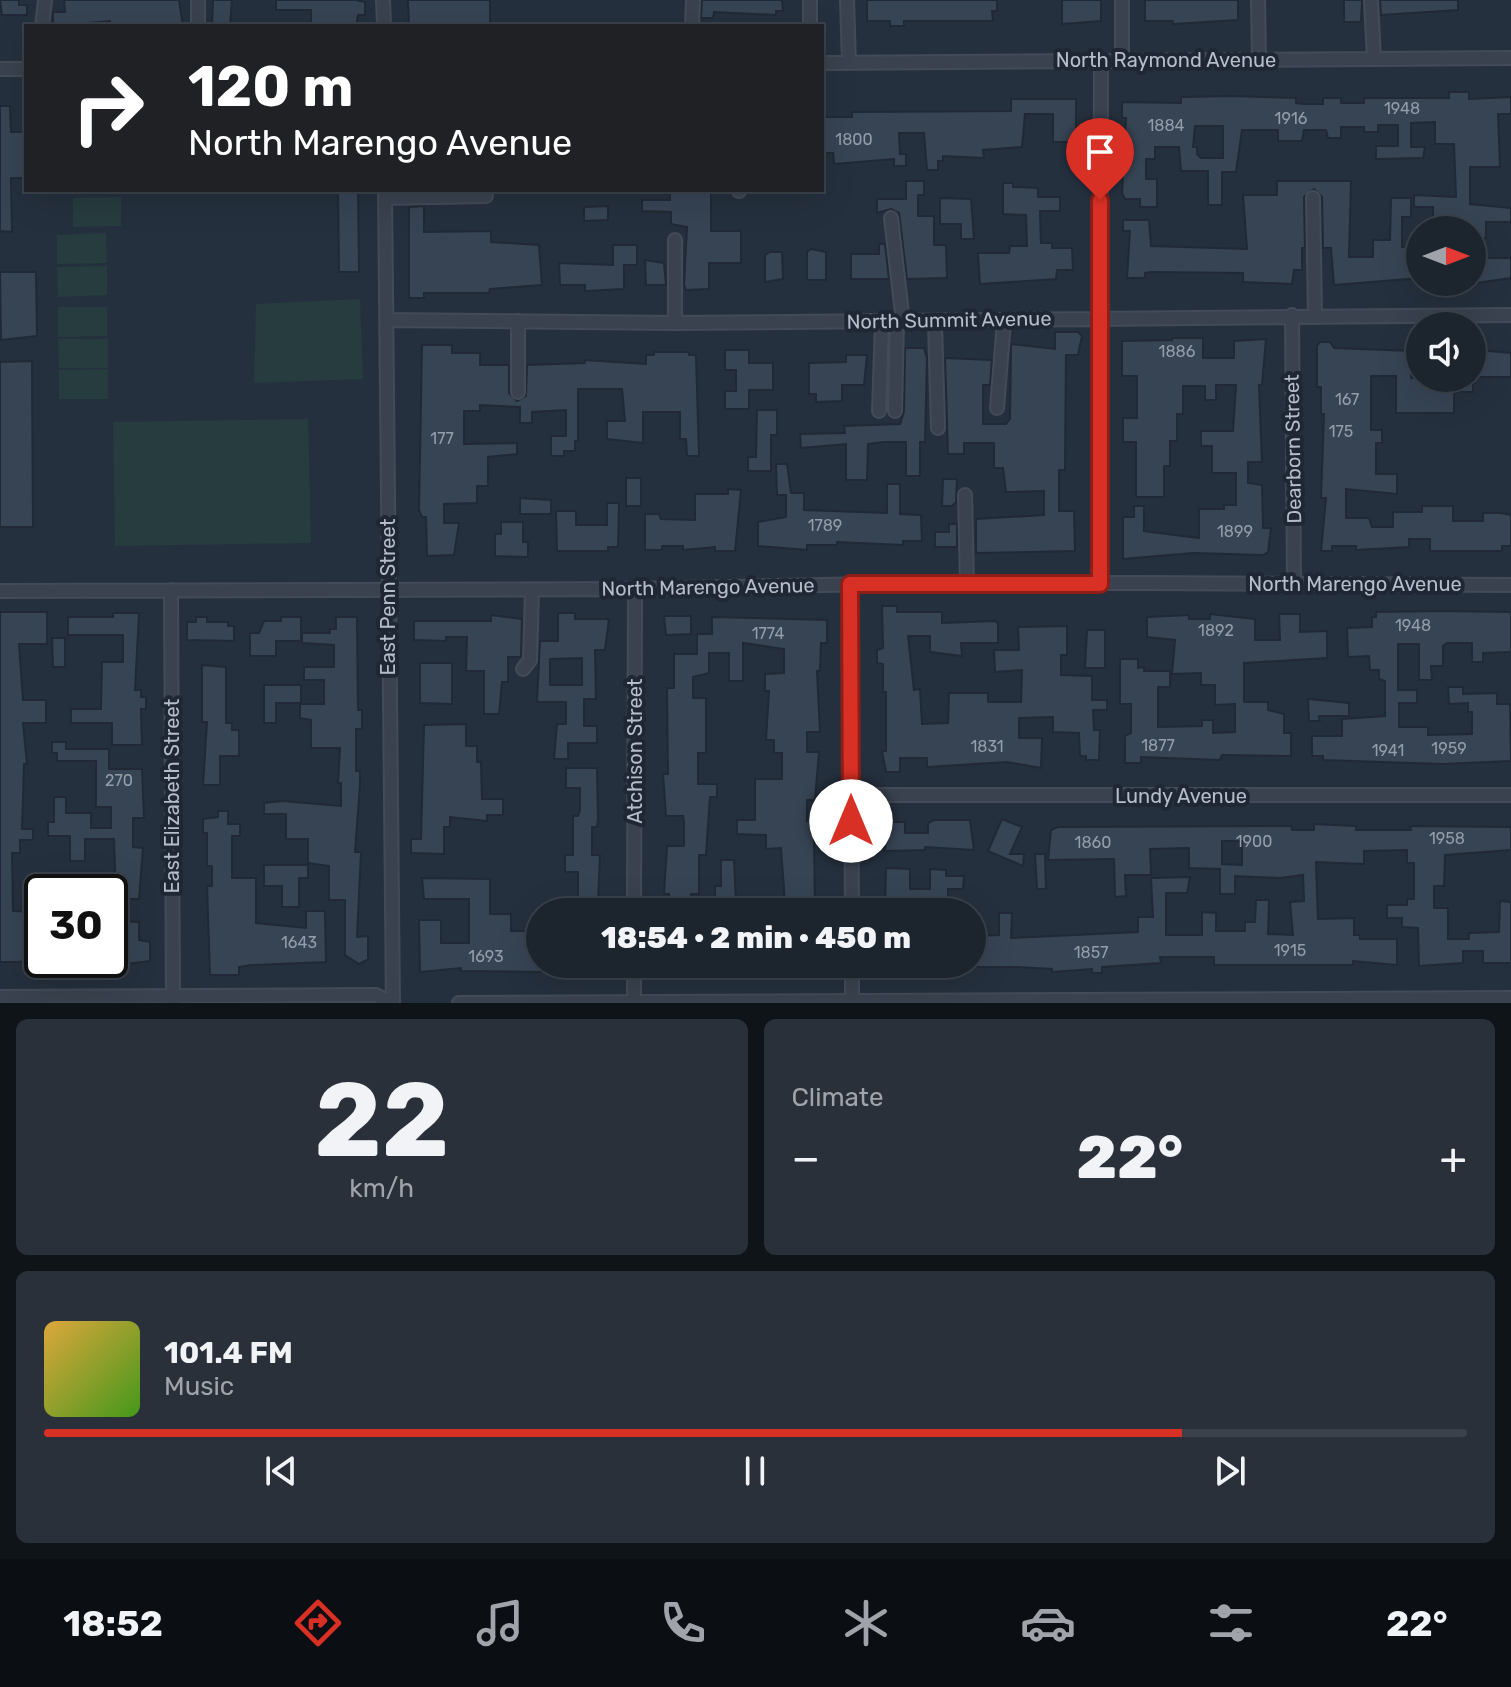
<!DOCTYPE html>
<html lang="en">
<head>
<meta charset="utf-8">
<style>
  :root { --surface:#1c242e; --page:#29303a; --text:#f1f3f6; --muted:#a0a4aa; --line:#3a414a; --accent:#d93025 }
  body { margin:0; font-family:Rubik,sans-serif; background:var(--page); color:var(--text); height:100vh; display:flex; flex-direction:column; font-size:30px; white-space:nowrap }
  * { box-sizing:border-box; margin:0 }
  p { font-size:26px; color:var(--muted) }
  .icon { flex:none; width:44px; height:44px; fill:none; stroke:currentColor; stroke-width:2; stroke-linecap:round; stroke-linejoin:round }
  .map { position:relative; height:1003px; overflow:hidden }
  .sheet { display:flex; flex-direction:column; gap:16px; padding:16px; background:#0f1419; flex:1 }
  .sheet>* { flex:none }
  .top-card { position:absolute; left:24px; top:24px; width:800px; height:168px; border-radius:0px; box-shadow:0 8px 32px #0002,0 0 0 2px var(--line); background:#202124; color:#fff; overflow:hidden }
  .needle { width:52px; rotate:90deg }
  .fabs { position:absolute; left:1406px; top:216px; display:grid; gap:16px }
  .fabs a { display:grid; place-items:center; width:80px; height:80px; border-radius:50%; background:var(--surface); box-shadow:0 8px 32px #0002,0 0 0 2px var(--line); font-size:40px }
  .speed { position:absolute; left:24px; top:874px; display:flex; gap:16px; font-size:40px; font-weight:700; text-align:center }
  .speed>* { display:grid; place-content:center; width:104px; height:104px; border-radius:50%; background:var(--surface); box-shadow:0 8px 32px #0002,0 0 0 2px var(--line); line-height:1 }
  .speed .limit { border:4px solid #111; border-radius:12px; background:#fff; color:#111 }
  .pin { position:absolute; display:grid; place-items:center; width:68px; height:68px; color:#fff; margin:-82px -34px; border-radius:50% 50% 50% 0; rotate:-45deg; box-shadow:0 0 8px #0007 }
  .pin .icon { rotate:45deg }
  .me { position:absolute; width:88px; margin:-44px; rotate:0deg; stroke-linejoin:round; filter:drop-shadow(0 0 6px #0008) }
  .turn { display:flex; align-items:center; gap:28px; height:168px; padding:0 32px; font-size:36px }
  .turn .icon { width:104px; height:104px; stroke-width:2.5 }
  .turn b { display:block; font-size:56px; line-height:68px }
  .big { font-size:60px; font-weight:800; line-height:1.1 }
  .sheet .card { flex:1; display:flex; flex-direction:column; justify-content:center; gap:12px; min-width:0; padding:0 28px; border-radius:12px; background:var(--page) }
  .sheet .dial { align-items:center; gap:0 }
  .dial b { font-size:104px; line-height:1 }
  .song { display:flex; align-items:center; gap:24px }
  .cover { width:96px; height:96px; border-radius:12px; background:linear-gradient(135deg,hsl(40 70% 55%),hsl(100 70% 35%)) }
  .played { height:8px; border-radius:4px; background:linear-gradient(90deg,var(--accent) 80%,var(--line) 80%) }
  .keys { display:flex; justify-content:space-around; direction:ltr }
  .heat { display:flex; justify-content:space-between; align-items:center; font-size:44px; direction:ltr }
  .sheet .tiles { flex:1; display:grid; gap:16px; grid-template-columns:1fr 1fr }
  .card:last-child { grid-column:span 2 }
  .trip { position:absolute; left:526px; top:898px; width:460px; height:80px; border-radius:40px; background:var(--surface); box-shadow:0 8px 32px #0002,0 0 0 2px var(--line); font-weight:800; line-height:80px; text-align:center }
  .tabs { display:flex; height:128px; justify-content:space-around; align-items:center; background:#0b0e12; color:var(--muted) }
  .tabs .icon { width:56px; height:56px }
  .tabs .on { color:var(--accent) }
  .tabs b { font-size:36px; color:var(--text) }
  .map>svg:first-child { display:block }
  .grass { fill:#273c3f }
  .building { fill:#374454; stroke:#202935; stroke-width:2; fill-rule:evenodd }
  .lines { fill:none; stroke-linecap:round; stroke-linejoin:round }
  .minor-casing { stroke:#424b57; stroke-width:16 }
  .minor { stroke:#39424e; stroke-width:12 }
  .route-casing { stroke:#8d1f18; stroke-width:20 }
  .route { stroke:#d93025; stroke-width:14 }
  .labels { text-anchor:middle; dominant-baseline:central; stroke-width:8; stroke-linejoin:round; paint-order:stroke }
  .number-label { font-size:16px; fill:#949daa }
  .street-label { font-size:20px; fill:#b5bdc9; stroke:#1e2733 }
</style>
</head>
<body>
<div class="map">
<svg width="1511" height="1003" viewBox="0 0 1511 1003">
  <rect width="100%" height="100%" fill="#25303e"/>
  <path class="grass" d="M121,197V226L73,227V198Z
    M106,233L107,263L57,264V235Z
    M107,266V295L58,297L57,267Z
    M360,299L363,379L254,383L256,304Z
    M58,307H107V336L58,337Z
    M58,339H108V368H59Z
    M108,369V399H59V370Z
    M308,419L311,543L115,546L113,422Z"/>
  <path class="building" d="M0,0H19V5H27V15H2Z
    M64,0H179L183,26L111,24L110,21L53,26V12H65Z
    M213,0H232L230,26H212Z
    M276,0H356L365,2V15H358L356,26H316L311,25V10H276Z
    M408,0H490V26H409Z
    M702,0H782L783,11H776V15L714,12L713,18H701Z
    M867,0H997V11H992L993,21H904V26H890V21H867Z
    M1062,0H1101V21L1062,24Z
    M1145,0H1238V20L1173,24V21H1145Z
    M1344,0H1362L1361,22H1344Z
    M1380,0H1458V10L1381,15Z
    M1449,92H1469V99L1511,97V114H1498L1500,167H1470V204L1511,208V222H1486V238H1473V230H1433V207H1414V195L1456,197L1454,144H1435V122L1411,123V147H1425L1423,158L1376,159V146H1398V125H1378V132H1364V127H1341V138H1328L1326,130H1304L1302,141H1278V130H1242L1236,172H1222V205H1208V171H1181L1179,147H1155V159H1146V179H1157V207H1140V199H1125L1122,193L1126,118H1122V102L1181,103V97L1231,96L1296,98V103L1304,104H1323V98H1341V103H1364V98H1449ZM1195,126H1223V158H1201L1197,154V147H1193Z
    M1011,99H1076V142H1053V114H1025L1022,147L983,150L984,158L943,156V161H938V170H927L924,133H899L900,154H906V166H894V159L834,164L833,153H822V117H852V112L1011,111Z
    M0,106H10L11,132H26V178H11L12,232L0,231Z
    M906,181H924V195H918V216H934V245H946L947,278L907,279L899,213L891,209L877,213V199H906Z
    M1277,181H1351L1349,257H1373V240H1390L1391,198H1411V217H1402V247H1420V278L1334,285L1331,248H1323L1322,197L1314,189L1304,197L1305,248H1302V270H1294L1292,284L1243,282V273L1151,272L1145,273V278H1127L1130,231H1123V220H1149L1151,246L1247,249L1243,195H1277Z
    M1003,183H1013V187L1038,188V197H1060V211H1040L1041,243H1052V248H1072L1073,270H1057L1056,279L980,284L978,253H1009L1010,246H1027L1026,215L1003,214Z
    M338,190H358L359,272H339Z
    M670,190H711V231H741V263H709V289L686,290L684,285L687,227L671,224V212L642,211V200H670Z
    M940,198L971,199L974,239H961V224H940Z
    M424,206V232L491,231V242L539,245L542,285L490,289L489,293H424V298H409V207Z
    M608,206V220L584,221V207Z
    M879,244H885L889,279H851V254H879Z
    M613,245H637V265H624V289L585,291V285H560L559,263L613,265Z
    M811,249L826,252V280H807V252Z
    M770,252H782L783,279L765,282V255Z
    M1476,258H1511V278L1476,283Z
    M645,260L664,263L666,285H646Z
    M0,272H36L37,336L1,340Z
    M1055,332H1078L1082,336L1078,355H1066L1065,470H1059V511H1074L1075,551L976,553V519L1044,515V491L1006,492L1003,468H994V443H964V454H948L945,358L992,360L990,385H983V424H1006L1010,419L1011,344L1055,349Z
    M1172,338H1203V358H1234V341L1266,339L1262,385H1259L1262,462H1248V483L1262,485L1263,528H1271L1268,552L1263,555L1193,553L1123,559V517H1134V506H1144V531L1199,538V509H1224V505H1236V473H1212V446H1201V431H1233L1236,385H1216V400H1205V386H1183V414H1177V441H1170V466H1164V497H1136V442H1123V418H1137V376H1122V341L1172,340Z
    M1320,342H1330L1334,348L1411,351V378H1473V392H1454V413H1396V376H1371V430H1382V443H1376V474H1397V494L1346,489V518H1369L1372,527H1393V512H1422V506H1453V521H1483V513H1501L1511,515V546H1502V551H1430V539H1409V547L1356,550V546H1332V551H1321L1326,498H1321L1324,414H1321V387H1317V346Z
    M422,345H452V353H480V365H509V393L517,401L526,396L527,365L585,363V360L646,364V355H654V352H689V355H696L699,456H687L686,439H680V412H643V443L607,439V421H625L622,389H578V441H575V451H564V456H551V436H566V410L532,412V423H520V407L480,405V411H464V444L517,443V454L488,457V486H477V503L444,504V523H459L454,555L427,556L426,517H422L419,510Z
    M905,348H924L927,358L925,442H920V476H906V442H884L868,444L867,480H846V444L801,448L800,434L845,433L844,426L900,424L904,411Z
    M725,350H749V363H773V390H749V409H725V391H736V370H725Z
    M1478,350L1511,353V377H1478Z
    M846,355H867L864,385H842V401L816,402V394H809V363L846,362Z
    M32,361L33,527H0V362Z
    M757,410H777V435H771V471H748V457H756Z
    M776,464H787L791,493H804V510L887,513V484H900V514L921,515L922,541H903V545L837,542V545H807V550L758,546V522L786,517V495H777Z
    M626,478H641V506H626Z
    M943,479H957L956,502L952,506H942Z
    M728,489L741,490L735,551H715V547L683,550V546H662V550H645V514H659L661,519L695,520V494H728Z
    M520,498L551,500V514H520Z
    M607,503H619L618,547H608V551H557L556,511H576V525H607Z
    M501,522H523V542H528V557L495,556V534H501Z
    M949,524H957V547H935V532H949Z
    M882,606H897V612H942V623L996,621L998,624V643H961L962,656L930,652V636H908L914,690L920,689L922,724L948,723L949,693H988V702H1021L1022,670L995,672L994,650H1019L1018,627L1067,626V655H1061V675L1092,676V700H1107V710H1093L1094,730H1100L1099,760H1086V756H1080L1079,733L1053,732V717L1019,718V738H1042L1041,768L1007,762L927,767V758H900V772H886L882,751H886V692H883V664L877,663V650L883,648Z
    M1441,611L1511,612V652L1483,653V662H1472V643H1447L1443,646V666H1431L1432,680H1419V644H1398V690H1417V703H1399V727H1428V735L1472,734V712H1468V703L1449,704L1448,687H1463V694L1497,693V704H1510L1511,761L1442,764L1323,760V756H1312V736H1342V719L1385,716V681L1379,679V670H1370L1369,656L1348,657L1347,628L1372,627V617H1376V612Z
    M0,612H47V644H19L23,700H46V723H23L27,764H24L22,829H33V840H20V853H12L13,911L40,912V926L39,959L18,962H0Z
    M113,613H139L135,690H141V697H146V709H141L142,745H112V723H71V709H101L102,662H123V635H68V617H113Z
    M558,613H575V619H609L605,650H595L596,699H584V726H597V743H568V759H554L557,724H566V702H537L540,641H558ZM582,658V685H550V659Z
    M1210,614L1255,619V640H1280L1279,614H1300V632L1327,631V658L1244,663V702H1268V710L1284,714V733H1291V756L1222,755L1220,760L1141,757V763H1125V736L1131,733V704H1120V659H1138V668L1144,667V671H1170V687H1158V727L1202,726V720H1213V733L1235,732V704L1215,705V685H1201V673L1172,674L1175,640L1147,637V617L1189,615V619H1210Z
    M491,615L522,619L521,657H508V682H502L499,714H484V671H466L467,637H446V641L414,640V621H491Z
    M664,616H691V634L666,635Z
    M196,617H207V622H228V626H234V641L187,640V622H196Z
    M281,617H301V641H276V656H250V633H259L264,621H281Z
    M336,617H357L358,710H362V729H356V771H360V785L355,852H361L357,937L368,936V959L359,964L345,955V900H329V866L308,863V839H286V814H264V803L282,801L341,806V783H338L340,748H311V720L300,718V704H324V680H304V667H334V645L302,643V633H330V629H336Z
    M712,617L827,620V643H821L820,671H817L820,732H807V752H819L815,800H807V821L816,820V828L822,827V840H814L815,911L791,912V903H785L781,848L766,849V835L737,834V820H755V779H782V753H774V740H766L769,691H765V674L784,673V649L743,643V681H729V653H709V673L693,677V698H706V753H698V784H717V797H710L706,855H699V894H691V912H669V894H664L667,846H684V823L683,816H666L663,774H668L667,688H674V654H697V634H712Z
    M1087,630H1105V668H1085Z
    M52,638H65V667H53Z
    M420,663H452V704L420,703Z
    M202,665L226,667V723H232V730H239V756H220V785H203L207,722H202Z
    M264,685H301V703H276V723H264Z
    M1308,699L1349,703V716H1319L1320,721H1309Z
    M466,724V746H477V762H481L482,799H503V815H487V821L450,817V827H444V854L411,853V839H421L424,725Z
    M52,742H66V749H109V769H142L144,818H133V847L143,848L139,899H116L114,839H85V861H70V836H48V822H54V797H66V813H91V828H111V807H96V761H57V753H52Z
    M566,768H597L598,819L597,827H592V855H600L598,902H578V872H565V855H573V816H578L580,810V788H566Z
    M218,811H228V824H240V836H232V878H256V923L306,928V911H325L326,962L251,965L239,967V975H210L207,886H212V866H207V833H203V819L218,817Z
    M1002,819L1022,827L1010,854H1024L1023,866L988,851Z
    M934,820H970L974,850L925,847V850L885,851L887,822H905V833H928V823Z
    M1314,824L1356,826V830H1411L1410,826L1511,827V850L1445,855L1444,886H1434V908H1448V939H1469V933L1499,932L1500,901L1511,902V963H1483V951H1463V963L1419,966L1418,928L1402,927V918H1387V905H1407V899H1414V863H1407V850L1364,851V864L1316,862L1318,919L1354,918V935H1360V939H1397V965L1353,961V965H1214V957H1160L1161,963L1102,967V973H1092V969L1052,972V969L1016,967H972V936L999,935V913H1012L1011,938L1138,932V917H1153L1151,878L1190,877L1187,893H1166V935H1202V912L1216,913V931H1245V922H1255L1256,900H1269L1268,934L1293,935L1290,902L1304,901L1303,875L1280,878L1235,876V894H1220V869L1189,868V848L1150,849L1151,875H1125L1126,896L1115,897L1114,859L1048,860L1051,830L1058,827L1291,826L1292,830H1314ZM1222,841H1242V865L1222,864Z
    M1035,854H1045L1046,889H1037Z
    M721,860H734L736,902H715V886H721Z
    M264,865H308V878H299V907H282V886H264Z
    M886,868L910,869V889H930V869L946,870V876H964L963,889H948V897H939V912H885Z
    M422,878L490,879V914H511V931H532V942H540V972L461,971V968L420,972L419,920H441V943H469V899H424Z
    M110,921L139,922V940L150,942V961L110,966Z
    M892,964H917V977H892Z"/>
  <g class="lines">
    <defs>
      <path id="minor" d="M383,0L384,26
        M847,0L849,63
        M1122,0V61
        M1258,0L1259,60
        M1371,0L1374,59
        M42,26L45,0
        M198,26V0
        M692,26L693,0
        M810,26V0
        M822,63L1511,58
        M0,69H26
        M385,190L393,1003
        M739,191V190
        M385,198L486,196
        M1313,198L1315,315
        M891,218L903,322
        M1292,315L1294,584
        M386,320L675,323L1511,315
        M935,322L938,428
        M675,323V240
        M518,392V321
        M997,408L1004,321
        M879,411L882,322
        M895,411L897,322
        M965,495L967,582
        M850,584L852,912
        M1100,584L1101,60
        M171,590L173,1003
        M0,591L635,589L967,582L1511,585
        M523,669L530,660L532,590
        M851,795H1511
        M634,912L635,589
        M852,964V1003
        M0,997L376,995L391,1003
        M459,1003L1511,998
        M634,1003V964"/>
    </defs>
    <use href="#minor" class="minor-casing"/>
    <use href="#minor" class="minor"/>
  </g>
  <g class="lines">
    <defs>
      <path id="route" d="M851,821L850,584H1100V200"/>
    </defs>
    <use href="#route" class="route-casing"/>
    <use href="#route" class="route"/>
  </g>
  <g class="labels">
    <g class="number-label">
      <text x="1402" y="108">1948</text>
      <text x="1291" y="118">1916</text>
      <text x="1166" y="125">1884</text>
      <text x="854" y="139">1800</text>
      <text x="1177" y="351">1886</text>
      <text x="1347" y="399">167</text>
      <text x="1341" y="431">175</text>
      <text x="442" y="438">177</text>
      <text x="825" y="525">1789</text>
      <text x="1235" y="531">1899</text>
      <text x="1413" y="625">1948</text>
      <text x="1216" y="630">1892</text>
      <text x="768" y="633">1774</text>
      <text x="1158" y="745">1877</text>
      <text x="987" y="746">1831</text>
      <text x="1449" y="748">1959</text>
      <text x="1388" y="750">1941</text>
      <text x="119" y="780">270</text>
      <text x="1447" y="838">1958</text>
      <text x="1254" y="841">1900</text>
      <text x="1093" y="842">1860</text>
      <text x="299" y="942">1643</text>
      <text x="1290" y="950">1915</text>
      <text x="1091" y="952">1857</text>
      <text x="486" y="956">1693</text>
    </g>
    <g class="street-label">
      <text x="1166" y="60">North Raymond Avenue</text>
      <text transform="translate(949 320) rotate(-1)">North Summit Avenue</text>
      <text transform="translate(1293 449) rotate(-91)">Dearborn Street</text>
      <text x="1355" y="584">North Marengo Avenue</text>
      <text transform="translate(708 587) rotate(-1)">North Marengo Avenue</text>
      <text transform="translate(388 597) rotate(-90)">East Penn Street</text>
      <text transform="translate(635 751) rotate(-90)">Atchison Street</text>
      <text transform="translate(172 796) rotate(-90)">East Elizabeth Street</text>
      <text x="1181" y="796">Lundy Avenue</text>
    </g>
  </g>
</svg>
<div class="fabs">
<a><svg class="needle" viewBox="-14 -14 28 28"><path d="M0-13l5 13h-10z" fill="#e53935"/><path d="M0 13l5-13h-10z" fill="#a0a4aa"/></svg></a>
<a><svg class="icon" aria-label="sound" viewBox="0 0 24 24"><path d="M4 9h4l5-4v14l-5-4H4zM17 9q2 3 0 6"/></svg></a>
</div>
<div class="speed"><div class="limit">30</div></div>
<div class="pin" style="left:1100px;top:200px;background:#d93025"><svg class="icon" aria-label="arrive" viewBox="0 0 24 24"><path d="M6 21V4h12l-3 4 3 4H6"/></svg></div>
<svg class="me" style="left:851px;top:821px" viewBox="-20 -20 40 40"><circle r="19" fill="#fff"/><path d="M0-13L10 11 0 6-10 11z" fill="#d93025"/></svg>
<div class="trip">18:54 · 2 min · 450 m</div>
<div class="top-card">
<div class="turn"><svg class="icon" aria-label="right" viewBox="0 0 24 24"><path d="M7 20v-9h11M14 6l5 5-5 5"/></svg><div><b>120 m</b>North Marengo Avenue</div></div>
</div>
</div>
<section class="sheet">
<div class="tiles">
<div class="card dial"><b>22</b><p>km/h</p></div>
<div class="card"><p>Climate</p>
<div class="heat"><a>−</a><b class="big">22°</b><a>+</a></div>
</div>
<div class="card">
<div class="song"><i class="cover"></i><div><b>101.4 FM</b><p>Music</p></div></div>
<div class="played"></div>
<div class="keys"><svg class="icon" aria-label="previous" viewBox="0 0 24 24"><path d="M18 5L8 12l10 7zM5 5v14"/></svg><svg class="icon" aria-label="pause" viewBox="0 0 24 24"><path d="M8 5v14M16 5v14"/></svg><svg class="icon" aria-label="next" viewBox="0 0 24 24"><path d="M6 5l10 7-10 7zM19 5v14"/></svg></div>
</div>
</div>
</section>
<nav class="tabs">
<b>18:52</b>
<svg class="icon on" aria-label="directions" viewBox="0 0 24 24"><path d="M12 3l9 9-9 9-9-9zM9 14v-3h6M13 9l2 2-2 2"/></svg>
<svg class="icon" aria-label="music" viewBox="0 0 24 24"><path d="M9 18V5l10-2v13"/><circle cx="6" cy="18" r="3"/><circle cx="16" cy="16" r="3"/></svg>
<svg class="icon" aria-label="phone" viewBox="0 0 24 24"><path d="M5 4h4l2 5-3 2q2 4 5 5l2-3 5 2v4C11 20 4 13 5 4z"/></svg>
<svg class="icon" aria-label="climate" viewBox="0 0 24 24"><path d="M12 3v18M4 7l16 10M4 17L20 7"/></svg>
<svg class="icon" aria-label="car" viewBox="0 0 24 24"><path d="M5 17H2v-5l4-1 3-4h7l3 4 3 1v5h-3M9 17h6M6 11h13"/><circle cx="7" cy="17" r="2"/><circle cx="17" cy="17" r="2"/></svg>
<svg class="icon" aria-label="filters" viewBox="0 0 24 24"><path d="M4 7h16M4 17h16"/><circle cx="9" cy="7" r="2"/><circle cx="15" cy="17" r="2"/></svg>
<b>22°</b>
</nav>
</body>
</html>
